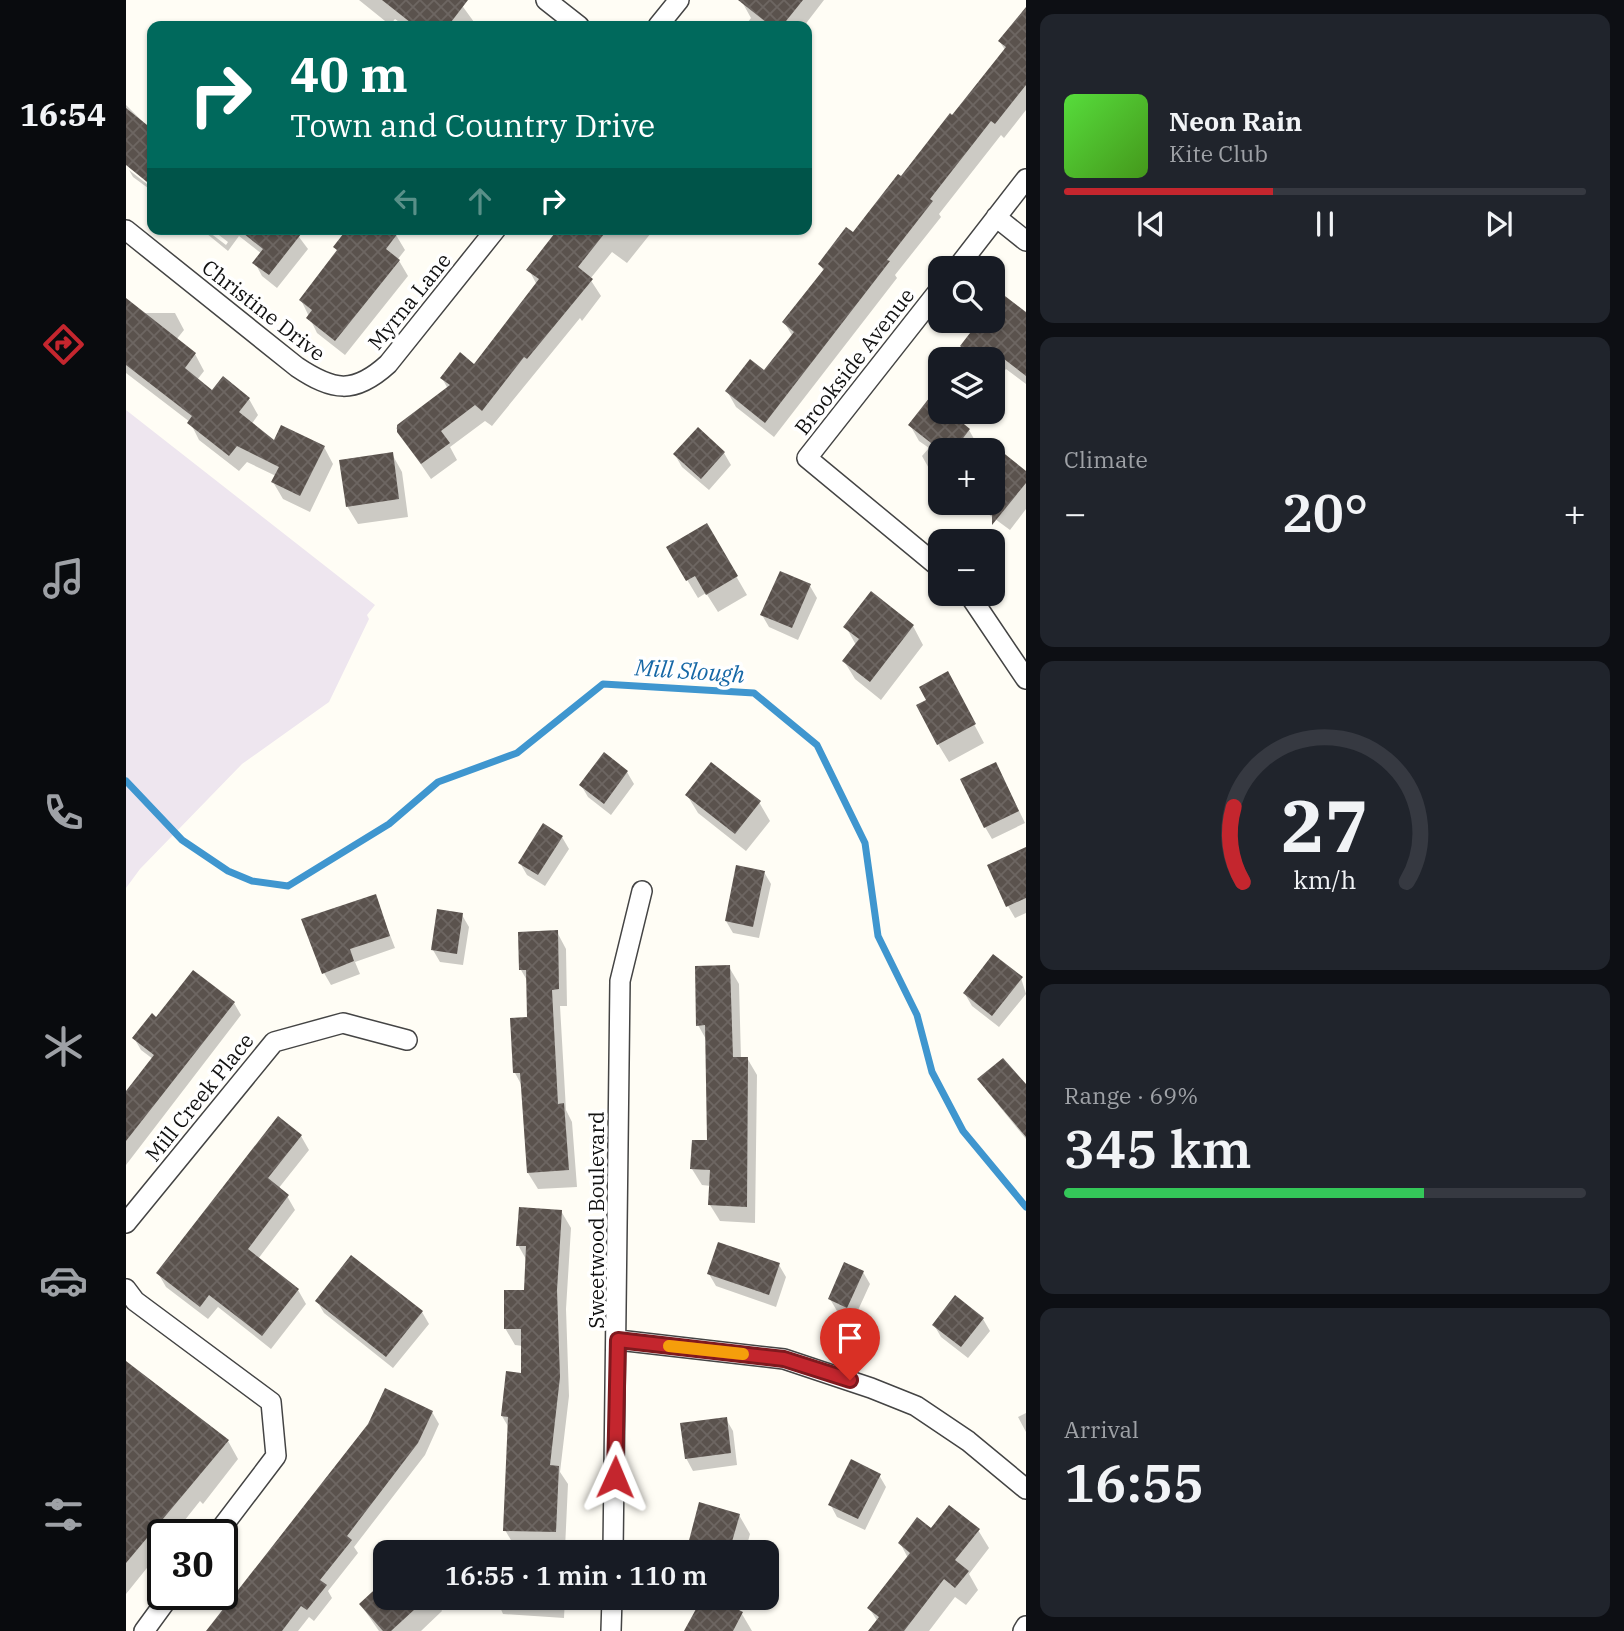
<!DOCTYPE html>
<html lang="en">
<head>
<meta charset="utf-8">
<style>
  :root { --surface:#171b24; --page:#20242c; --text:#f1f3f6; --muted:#9ea1a6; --line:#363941; --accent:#c4262e }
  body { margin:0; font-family:"IBM Plex Serif",serif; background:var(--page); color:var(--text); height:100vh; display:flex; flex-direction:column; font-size:26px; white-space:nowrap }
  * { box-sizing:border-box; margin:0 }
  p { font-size:23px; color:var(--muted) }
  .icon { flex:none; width:38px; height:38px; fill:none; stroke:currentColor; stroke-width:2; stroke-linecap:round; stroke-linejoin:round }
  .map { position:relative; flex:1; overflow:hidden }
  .sheet { display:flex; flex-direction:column; gap:14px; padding:14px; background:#0d0f14; width:598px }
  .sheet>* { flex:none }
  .hud { position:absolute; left:21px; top:21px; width:665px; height:214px; border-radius:14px; box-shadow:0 2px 5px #0004; background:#00695c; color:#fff; overflow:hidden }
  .buttons { position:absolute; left:802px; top:256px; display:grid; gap:14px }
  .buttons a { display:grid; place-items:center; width:77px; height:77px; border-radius:14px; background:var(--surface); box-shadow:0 2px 5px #0004; font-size:35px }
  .speed { position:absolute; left:21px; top:1519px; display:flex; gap:14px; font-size:35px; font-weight:700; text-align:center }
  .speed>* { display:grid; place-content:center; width:91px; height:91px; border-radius:50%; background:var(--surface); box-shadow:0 2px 5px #0004; line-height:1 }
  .speed .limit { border:4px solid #111; border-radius:10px; background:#fff; color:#111 }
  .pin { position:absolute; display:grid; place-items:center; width:60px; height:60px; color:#fff; margin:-72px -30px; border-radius:50% 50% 50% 0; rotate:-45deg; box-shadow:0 0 7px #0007 }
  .pin .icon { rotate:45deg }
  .me { position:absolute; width:77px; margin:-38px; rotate:1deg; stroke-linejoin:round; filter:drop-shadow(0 0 5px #0008) }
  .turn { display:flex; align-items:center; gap:24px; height:147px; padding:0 28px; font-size:32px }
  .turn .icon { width:91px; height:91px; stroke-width:2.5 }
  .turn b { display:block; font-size:49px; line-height:60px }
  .lanes { display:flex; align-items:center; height:66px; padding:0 28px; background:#0003; justify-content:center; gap:35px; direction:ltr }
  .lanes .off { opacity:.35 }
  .big { font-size:52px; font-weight:600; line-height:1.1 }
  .sheet .widget { flex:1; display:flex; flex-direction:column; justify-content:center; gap:10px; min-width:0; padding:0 24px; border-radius:14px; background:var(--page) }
  .sheet .dial { align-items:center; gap:0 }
  .dial svg { height:182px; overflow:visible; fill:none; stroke:var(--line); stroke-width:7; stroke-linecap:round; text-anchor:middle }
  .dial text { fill:var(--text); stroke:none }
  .song { display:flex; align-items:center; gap:21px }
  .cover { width:84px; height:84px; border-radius:10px; background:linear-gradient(135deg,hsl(110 70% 55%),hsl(100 70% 35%)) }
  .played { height:7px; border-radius:4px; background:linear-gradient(90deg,var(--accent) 40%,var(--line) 40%) }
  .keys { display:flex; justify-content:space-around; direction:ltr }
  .heat { display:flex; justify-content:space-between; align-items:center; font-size:38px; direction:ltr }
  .charge { height:10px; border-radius:5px; background:linear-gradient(90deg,#34c759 69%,var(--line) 0) }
  .trip { position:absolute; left:247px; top:1540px; width:406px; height:70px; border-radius:14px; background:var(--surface); box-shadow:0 2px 5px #0004; font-weight:600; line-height:70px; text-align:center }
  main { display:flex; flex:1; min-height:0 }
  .tab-bar { display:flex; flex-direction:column; width:126px; justify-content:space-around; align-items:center; background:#090b0e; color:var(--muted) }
  .tab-bar .icon { width:49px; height:49px }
  .tab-bar .on { color:var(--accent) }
  .tab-bar b { font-size:32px; color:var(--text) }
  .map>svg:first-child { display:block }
  .industrial { fill:#eee6ef }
  .shadow { fill:#0003 }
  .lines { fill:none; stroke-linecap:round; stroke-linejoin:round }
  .stream { stroke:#3f96cf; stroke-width:7 }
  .building { fill:url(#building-cross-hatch) }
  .street-casing { stroke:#444; stroke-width:22 }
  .street { stroke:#fff; stroke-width:19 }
  .route-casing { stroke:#7f191e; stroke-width:18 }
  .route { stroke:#c4262e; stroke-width:12 }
  .slow { stroke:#f59e0b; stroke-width:12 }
  .labels { text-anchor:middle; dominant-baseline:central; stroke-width:7; stroke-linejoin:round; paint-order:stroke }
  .street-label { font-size:21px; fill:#111; stroke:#fff }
  .water-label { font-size:23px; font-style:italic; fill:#1768a6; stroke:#fff }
</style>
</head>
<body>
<main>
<nav class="tab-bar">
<b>16:54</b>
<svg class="icon on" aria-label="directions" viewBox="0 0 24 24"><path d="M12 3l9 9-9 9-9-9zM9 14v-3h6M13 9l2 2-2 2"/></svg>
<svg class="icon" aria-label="music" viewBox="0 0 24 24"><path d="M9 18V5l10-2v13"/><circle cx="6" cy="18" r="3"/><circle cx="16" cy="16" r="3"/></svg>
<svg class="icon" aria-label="phone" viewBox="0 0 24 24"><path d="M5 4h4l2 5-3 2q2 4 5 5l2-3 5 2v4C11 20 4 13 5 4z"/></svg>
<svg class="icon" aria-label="climate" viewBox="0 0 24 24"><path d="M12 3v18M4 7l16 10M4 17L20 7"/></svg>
<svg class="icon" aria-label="car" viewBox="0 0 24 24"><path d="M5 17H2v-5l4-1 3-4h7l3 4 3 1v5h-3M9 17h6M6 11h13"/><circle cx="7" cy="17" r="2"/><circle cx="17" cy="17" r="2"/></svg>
<svg class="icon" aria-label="filters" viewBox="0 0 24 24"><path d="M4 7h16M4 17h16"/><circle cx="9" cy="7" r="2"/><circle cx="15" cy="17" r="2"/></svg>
</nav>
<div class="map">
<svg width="900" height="1631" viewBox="0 0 900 1631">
  <defs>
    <pattern id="building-cross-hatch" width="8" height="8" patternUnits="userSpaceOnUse" patternTransform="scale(1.75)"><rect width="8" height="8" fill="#5a524d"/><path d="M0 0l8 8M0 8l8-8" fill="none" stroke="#6d6662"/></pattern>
  </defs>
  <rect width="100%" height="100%" fill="#fffdf5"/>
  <path class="industrial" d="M0,410L249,605L241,615L243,619L203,702L116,764L14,869L0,888Z"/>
  <path class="shadow" d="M233,0H332L348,22L345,26H279L269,19L264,25Z
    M615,0H698L678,26H619L625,18Z
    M900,9V110L878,138L875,135L813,214L815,217L769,275L771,278L648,437L610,407L601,391L639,373L667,337L658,322L698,272L694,264L727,235L827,117L879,50L874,42Z
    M0,105L26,131V183L0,163Z
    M3,170L26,188V191L7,177Z
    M75,229H79L100,245L102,242L85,229H167L182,249L151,288L136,276L129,263L136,254L113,236L102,251Z
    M457,229H523L525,233L501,263L486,252L464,279L475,296L456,321L454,318L366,426L359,421L324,447L331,460L305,479L270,428L322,389L316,378L349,366L411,285L403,270Z
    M270,235L279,250L272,259L282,276L219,355L191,333L175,300L212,252L209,247Z
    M0,301L17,313H49L58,330L50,340L69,354L78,371L71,380L87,392L123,399L132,415L125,425L148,443L198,447L207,464L184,512L157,499L147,482L150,476L121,462L113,471L73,440L64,422L0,373Z
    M900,314V384L880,369L870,382L866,380V359H843L836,346L866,320Z
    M814,411L843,430L852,446L849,450H814V478L805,472L796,456L803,448L793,441L784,425Z
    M572,430L598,453L605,465L583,490L556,467L549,455Z
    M266,454L276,472L282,517L232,524L221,506Z
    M900,473V509L884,530L846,502H866Z
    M581,526L621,595L592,612L580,593L572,598L542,548Z
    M684,586L691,598L672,640L643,627L636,615Z
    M787,626L797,645L755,700L729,679L718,661L730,645L720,627Z
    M831,692L858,743L823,762L812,744Z
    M501,772L508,784L485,815L462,797L455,785Z
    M876,776L899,823L866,839L859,827Z
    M561,795L633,802L644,821L620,851L572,813Z
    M436,837L443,849L419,886L401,875L394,863Z
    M900,849V913L889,918L882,906Z
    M638,872L645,884L633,938L607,933L600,921Z
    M249,896L269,948L229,962L234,974L205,985L198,973Z
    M336,915L343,927L337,965L314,962L307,950Z
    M431,932L440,949L441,1006H434L440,1110L446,1122L451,1187L412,1189L402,1173L396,1086L389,1073L403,1019L402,982L395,970Z
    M603,967L613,984L615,1059L621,1058L631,1075L629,1223L594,1221L584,1205L585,1186L576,1185L566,1169L582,1142L581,1041L572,1025Z
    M895,978L900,994L873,1027L846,1006L839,994Z
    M108,1003L115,1015L0,1165V1094L27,1059L15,1050L8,1038L31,1019Z
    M854,1079L900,1087V1139L861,1091Z
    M175,1136L183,1150L152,1189L161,1196L169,1210L132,1259L172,1290L180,1304L145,1349L92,1307L82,1319L40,1287L32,1273Z
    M435,1211L445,1228L440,1309L443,1396L434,1472L442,1484L439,1549L389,1547L379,1530L383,1428L376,1416L397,1375V1346L389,1345L379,1328L399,1292L401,1261L392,1245Z
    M653,1265L660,1277L650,1307L590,1286L583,1274Z
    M737,1272L744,1284L728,1319L711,1311L704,1299Z
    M191,1301L296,1312L303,1324L267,1368L198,1313Z
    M857,1319L864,1331L842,1358L815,1337L808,1325Z
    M0,1363L102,1441L112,1459L77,1504L74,1501L47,1535H37V1548L0,1594Z
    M306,1412L313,1424L299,1455L228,1547L232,1553L202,1591L206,1598L188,1621L183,1617L172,1631H82Z
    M900,1413V1432L892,1417Z
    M600,1419L607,1431L611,1465L567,1471L560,1458Z
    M753,1475L760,1487L739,1530L711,1517L704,1504Z
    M575,1504L613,1515L624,1534L619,1552H561Z
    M852,1530L863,1548L843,1574L852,1590L840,1605L829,1597L803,1631H746L752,1622L743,1608L782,1558L774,1543L806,1531Z
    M259,1582V1598H309L316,1611L295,1631H253L235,1605Z
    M370,1598H439L438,1618L377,1614Z
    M578,1598H585L616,1614L626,1631H560Z"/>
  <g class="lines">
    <path class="stream" d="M0,781L56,840L102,871L126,881L162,886L263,824L312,782L391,753L477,684L628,693L691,745L739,843L752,936L791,1015L806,1072L837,1131L900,1207"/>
  </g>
  <path class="building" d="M256,0H342L322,26H289Z
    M612,0H677L656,26H645Z
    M900,7V85L869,124L865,121L804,199L807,201L761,260L764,261L639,423L599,391L624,359L638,370L668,332L656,322L698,269L692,264L720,227L727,232L772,174L775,176L824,113L826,115L880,47L872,41Z
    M0,108L26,129V186L0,165Z
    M112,229H179L143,275L126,263L137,249Z
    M221,229H275L260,249L274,260L209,341L180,318L186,310L173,300L211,250L207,247Z
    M432,229H482L452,267L467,279L401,359L398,357L356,411L349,405L315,431L324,443L295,464L271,432V425L324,385L314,378L334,352L348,364L413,279L400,270Z
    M875,293L900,312V376L878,359H850L834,346L854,320H866V304Z
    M0,298L70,353L59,368L86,390L97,376L124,398L113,412L148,440L155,425L199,446L174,496L145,482L153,467L111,446L103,456L61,423L66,416L0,365Z
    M804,397L814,405V411H822L844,429L828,450H814L782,425Z
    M572,427L599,452L575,479L547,454Z
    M875,451L900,471V483L866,525V462Z
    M267,452L273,499L220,507L213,460Z
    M581,523L612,576L580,595L569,576L560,581L540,547Z
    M654,571L685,584L666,628L634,615Z
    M745,591L788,625L744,682L716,661L733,639L717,627Z
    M822,671L850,724L811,745L790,705L800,700L793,687Z
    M478,752L502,771L478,804L453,785Z
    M585,762L635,801L609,834L559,795Z
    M870,762L893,811L858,828L834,779Z
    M417,823L437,836L412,875L392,863Z
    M900,847V898L880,907L861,865Z
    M610,865L639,871L627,927L599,921Z
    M250,894L264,936L224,949L228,961L196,974L175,919Z
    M311,909L337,913L331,954L305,950Z
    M432,930L433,989L426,990L432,1104L438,1103L443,1170L401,1173L394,1073H387L384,1018L401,1017L400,970H393L392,932Z
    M867,954L897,977L866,1016L837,993Z
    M604,965L607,1057H622L621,1207L582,1205L584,1170L564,1169L566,1140H581L579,1025L570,1026L569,966Z
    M67,970L109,1002L0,1141V1091L28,1055L6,1038L26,1013L30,1017Z
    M877,1058L900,1084V1137L851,1079Z
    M152,1116L176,1135L142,1178L163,1195L122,1249L173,1289L136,1336L83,1295L74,1307L30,1273Z
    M393,1207L436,1210L431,1290L434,1377L424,1465L433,1466L430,1532L377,1531L382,1417L375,1416L380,1371L395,1373V1329H378V1290H398L400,1246H390Z
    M592,1242L654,1263L643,1295L581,1274Z
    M225,1255L297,1311L260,1357L189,1301Z
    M718,1262L738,1271L721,1308L702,1299Z
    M829,1295L858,1318L835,1347L806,1325Z
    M0,1361L103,1440L0,1563Z
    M259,1388L307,1411L292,1443L221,1536L226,1540L194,1580L201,1585L181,1610L175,1606L156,1631H80L242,1424Z
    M601,1417L605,1453L559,1459L554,1423Z
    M725,1459L755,1474L732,1519L702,1505Z
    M573,1502L614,1514L603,1552H560Z
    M823,1505L854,1529L829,1560L843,1571L829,1588L818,1579L778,1631H742L753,1617L741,1608L784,1553L772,1543L791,1517L805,1528Z
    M259,1580V1598H301L265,1631H257L233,1604Z
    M576,1598H589L617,1612L607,1631H558Z"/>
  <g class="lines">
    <defs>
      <path id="street" d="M420,0L453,26
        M532,26L553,0
        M870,217L900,241
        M0,230L171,367C207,391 228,395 262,364L370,229
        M831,268L900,179
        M814,289L681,458L814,568
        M842,593L900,679
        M0,1223L148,1042L217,1023L281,1040
        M0,1289L9,1301L145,1402L150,1456L90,1535
        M492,1340L658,1359L745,1388L790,1406L842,1441L900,1489
        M487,1552L494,981L516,891
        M18,1631L45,1594
        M485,1631L486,1598
        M897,1631L900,1626"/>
    </defs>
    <use href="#street" class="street-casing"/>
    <use href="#street" class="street"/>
  </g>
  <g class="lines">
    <defs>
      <path id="route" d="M489,1477L492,1340L658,1359L724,1380"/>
    </defs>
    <use href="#route" class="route-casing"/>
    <use href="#route" class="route"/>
    <path class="slow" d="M543,1346L617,1354"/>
  </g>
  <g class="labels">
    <g class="street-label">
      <text transform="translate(283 301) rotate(-51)">Myrna Lane</text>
      <text transform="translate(138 310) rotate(38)">Christine Drive</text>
      <text transform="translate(728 361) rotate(-52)">Brookside Avenue</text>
      <text transform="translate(73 1097) rotate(-51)">Mill Creek Place</text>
      <text transform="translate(470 1220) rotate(-90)">Sweetwood Boulevard</text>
    </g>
    <g class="water-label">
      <text transform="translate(564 670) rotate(4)">Mill Slough</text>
    </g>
  </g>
</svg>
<div class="buttons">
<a><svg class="icon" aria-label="search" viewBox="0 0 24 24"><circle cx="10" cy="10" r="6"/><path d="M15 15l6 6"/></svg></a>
<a><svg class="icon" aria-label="layers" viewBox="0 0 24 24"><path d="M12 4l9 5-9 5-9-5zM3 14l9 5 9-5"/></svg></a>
<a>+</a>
<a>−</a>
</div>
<div class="speed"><div class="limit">30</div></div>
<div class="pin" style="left:724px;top:1380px;background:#d93025"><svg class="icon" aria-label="arrive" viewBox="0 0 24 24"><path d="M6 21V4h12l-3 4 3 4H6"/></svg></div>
<svg class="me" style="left:489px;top:1477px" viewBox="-20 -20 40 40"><path d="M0-17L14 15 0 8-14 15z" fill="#c4262e" stroke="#fff" stroke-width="4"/></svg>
<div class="trip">16:55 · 1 min · 110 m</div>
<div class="hud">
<div class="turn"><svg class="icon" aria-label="right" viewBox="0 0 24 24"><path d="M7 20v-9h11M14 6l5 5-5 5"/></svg><div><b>40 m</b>Town and Country Drive</div></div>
<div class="lanes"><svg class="icon off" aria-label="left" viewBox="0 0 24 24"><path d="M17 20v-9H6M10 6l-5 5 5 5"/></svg><svg class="icon off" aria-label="ahead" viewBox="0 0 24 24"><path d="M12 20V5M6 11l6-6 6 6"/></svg><svg class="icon" aria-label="right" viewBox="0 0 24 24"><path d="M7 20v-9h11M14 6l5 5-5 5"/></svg></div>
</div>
</div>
<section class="sheet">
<div class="widget">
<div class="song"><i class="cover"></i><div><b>Neon Rain</b><p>Kite Club</p></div></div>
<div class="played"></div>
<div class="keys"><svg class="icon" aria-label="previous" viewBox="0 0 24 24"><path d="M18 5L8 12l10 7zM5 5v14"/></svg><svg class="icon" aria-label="pause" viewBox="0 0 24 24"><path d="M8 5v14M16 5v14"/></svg><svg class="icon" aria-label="next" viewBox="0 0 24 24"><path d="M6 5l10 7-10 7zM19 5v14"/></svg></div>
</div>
<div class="widget"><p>Climate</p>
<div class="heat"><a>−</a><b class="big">20°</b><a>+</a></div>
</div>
<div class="widget dial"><svg viewBox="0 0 100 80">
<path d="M14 69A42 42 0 1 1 86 69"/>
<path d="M14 69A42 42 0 0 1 10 36" stroke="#c4262e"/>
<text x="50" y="56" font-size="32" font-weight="700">27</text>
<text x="50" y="72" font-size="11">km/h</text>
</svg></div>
<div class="widget"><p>Range · 69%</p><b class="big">345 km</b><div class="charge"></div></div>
<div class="widget"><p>Arrival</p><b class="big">16:55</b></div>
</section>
</main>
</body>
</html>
